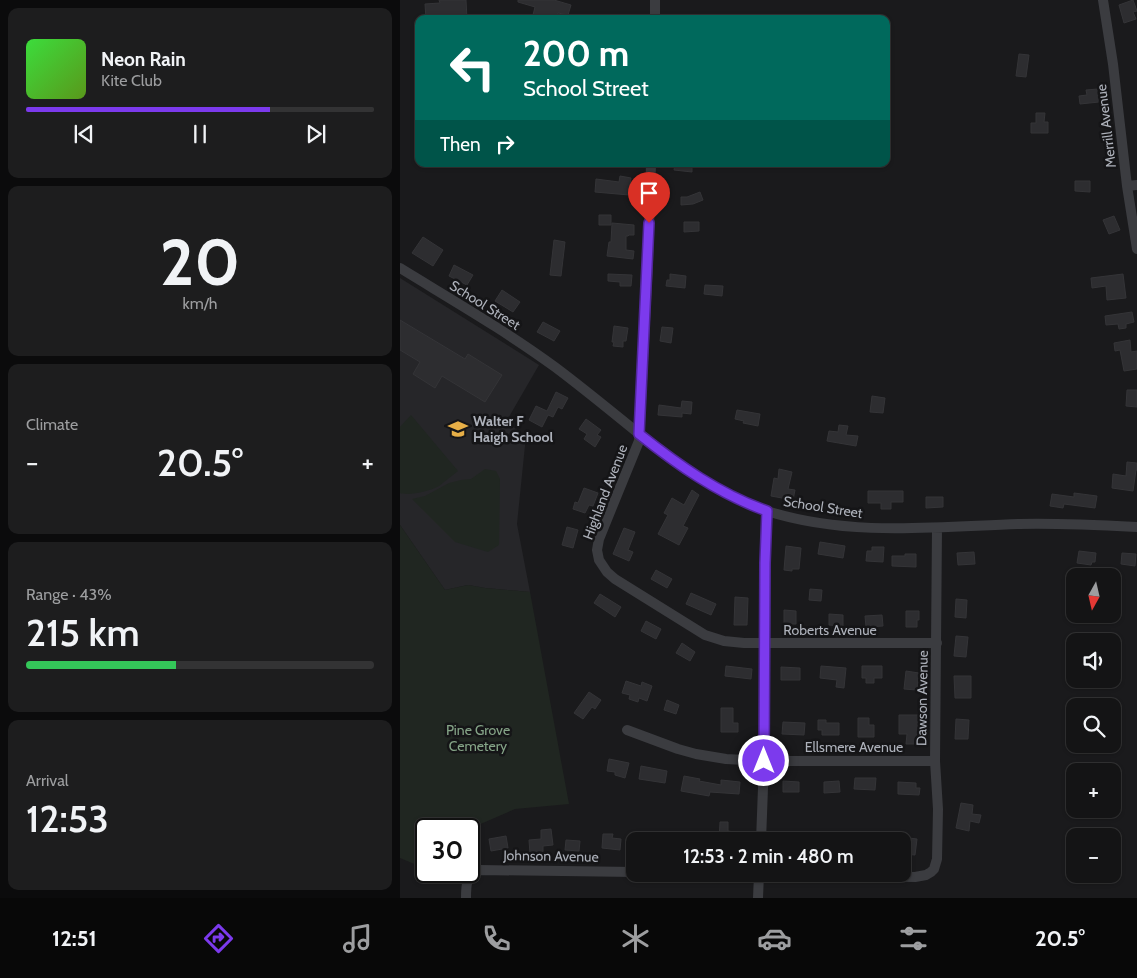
<!DOCTYPE html>
<html lang="en">
<head>
<meta charset="utf-8">
<style>
  :root { --surface:#141415; --page:#1d1d1e; --text:#f1f3f6; --muted:#9d9ea0; --line:#333334; --accent:#7c3aed }
  body { margin:0; font-family:Cabin,sans-serif; background:var(--page); color:var(--text); height:100vh; display:flex; flex-direction:column; font-size:19px; white-space:nowrap }
  * { box-sizing:border-box; margin:0 }
  p { font-size:16px; color:var(--muted) }
  .icon { flex:none; width:28px; height:28px; fill:none; stroke:currentColor; stroke-width:2; stroke-linecap:round; stroke-linejoin:round }
  .map { position:relative; flex:1; overflow:hidden }
  .details { display:flex; flex-direction:column; gap:8px; padding:8px; background:#0b0b0c; width:400px }
  .details>* { flex:none }
  .top-card { position:absolute; left:15px; top:15px; width:475px; height:152px; border-radius:10px; box-shadow:0 1px 4px #0004,0 0 0 1px var(--line); background:#00695c; color:#fff; overflow:hidden }
  .needle { width:32px; rotate:188deg }
  .buttons { position:absolute; left:666px; top:568px; display:grid; gap:10px }
  .buttons a { display:grid; place-items:center; width:55px; height:55px; border-radius:10px; background:var(--surface); box-shadow:0 1px 4px #0004,0 0 0 1px var(--line); font-size:25px }
  .speed { position:absolute; left:15px; top:818px; display:flex; gap:10px; font-size:25px; font-weight:700; text-align:center }
  .speed>* { display:grid; place-content:center; width:65px; height:65px; border-radius:50%; background:var(--surface); box-shadow:0 1px 4px #0004,0 0 0 1px var(--line); line-height:1 }
  .speed .limit { border:2px solid #111; border-radius:8px; background:#fff; color:#111 }
  .pin { position:absolute; display:grid; place-items:center; width:42px; height:42px; color:#fff; margin:-51px -21px; border-radius:50% 50% 50% 0; rotate:-45deg; box-shadow:0 0 5px #0007 }
  .pin .icon { rotate:45deg }
  .me { position:absolute; width:55px; margin:-28px; rotate:0deg; stroke-linejoin:round; filter:drop-shadow(0 0 4px #0008) }
  .turn { display:flex; align-items:center; gap:18px; height:105px; padding:0 25px; font-size:22px }
  .turn .icon { width:65px; height:65px; stroke-width:2.5 }
  .turn b { display:block; font-size:35px; line-height:42px }
  .then { display:flex; align-items:center; height:48px; padding:0 25px; background:#0003; gap:10px; font-size:19px }
  .big { font-size:38px; font-weight:600; line-height:1.1 }
  .details .tile { flex:1; display:flex; flex-direction:column; justify-content:center; gap:8px; min-width:0; padding:0 18px; border-radius:10px; background:var(--page) }
  .details .dial { align-items:center; gap:0 }
  .dial b { font-size:65px; line-height:1 }
  .song { display:flex; align-items:center; gap:15px }
  .cover { width:60px; height:60px; border-radius:8px; background:linear-gradient(135deg,hsl(120 70% 55%),hsl(90 70% 35%)) }
  .played { height:5px; border-radius:2px; background:linear-gradient(90deg,var(--accent) 70%,var(--line) 70%) }
  .keys { display:flex; justify-content:space-around; direction:ltr }
  .heat { display:flex; justify-content:space-between; align-items:center; font-size:28px; direction:ltr }
  .charge { height:8px; border-radius:4px; background:linear-gradient(90deg,#34c759 43%,var(--line) 0) }
  .trip { position:absolute; left:226px; top:832px; width:285px; height:50px; border-radius:10px; background:var(--surface); box-shadow:0 1px 4px #0004,0 0 0 1px var(--line); font-weight:600; line-height:50px; text-align:center }
  .menu { display:flex; height:80px; justify-content:space-around; align-items:center; background:#080808; color:var(--muted) }
  .menu .icon { width:35px; height:35px }
  .menu .current { color:var(--accent) }
  .menu b { font-size:22px; color:var(--text) }
  main { display:flex; flex:1; min-height:0 }
  .map>svg:first-child { display:block }
  .built { fill:#262629 }
  .green { fill:#202621 }
  .building { fill:#2d2d30; stroke:#343437 }
  .lines { fill:none; stroke-linecap:round; stroke-linejoin:round }
  .minor { stroke:#3b3c40; stroke-width:10 }
  .route-casing { stroke:#51269a; stroke-width:12 }
  .route { stroke:#7c3aed; stroke-width:9 }
  .labels { text-anchor:middle; dominant-baseline:central; stroke-width:5; stroke-linejoin:round; paint-order:stroke }
  .street-label { font-size:14px; fill:#adb1ba; stroke:#151517 }
  .poi-label { font-size:14px; font-weight:bold; fill:#adb1ba; stroke:#151517; text-anchor:start }
  .park-label { font-size:14px; fill:#85a487; stroke:#151517 }
</style>
</head>
<body>
<main>
<section class="details">
<div class="tile">
<div class="song"><i class="cover"></i><div><b>Neon Rain</b><p>Kite Club</p></div></div>
<div class="played"></div>
<div class="keys"><svg class="icon" aria-label="previous" viewBox="0 0 24 24"><path d="M18 5L8 12l10 7zM5 5v14"/></svg><svg class="icon" aria-label="pause" viewBox="0 0 24 24"><path d="M8 5v14M16 5v14"/></svg><svg class="icon" aria-label="next" viewBox="0 0 24 24"><path d="M6 5l10 7-10 7zM19 5v14"/></svg></div>
</div>
<div class="tile dial"><b>20</b><p>km/h</p></div>
<div class="tile"><p>Climate</p>
<div class="heat"><a>−</a><b class="big">20.5°</b><a>+</a></div>
</div>
<div class="tile"><p>Range · 43%</p><b class="big">215 km</b><div class="charge"></div></div>
<div class="tile"><p>Arrival</p><b class="big">12:53</b></div>
</section>
<div class="map">
<svg width="737" height="898" viewBox="0 0 737 898">
  <rect width="100%" height="100%" fill="#1a1a1c"/>
  <path class="built" d="M0,278L139,365L106,422L126,436L117,524L130,592L85,588L68,585L45,590L0,525Z"/>
  <path class="green" d="M11,415L58,471C52,476 45,481 39,486C30,491 9,496 0,493V427Z
    M85,469L96,471L100,479L99,545L88,552L55,542L12,499L25,496L49,483L61,480L71,479Z
    M0,525L45,590L68,585L85,588L130,592L169,804L115,809L69,829H26V848L24,849V868L0,858Z"/>
  <path class="building" d="M39,0H66L67,19H26L25,4L40,3Z
    M118,0H154L171,5L168,15L158,13L156,19H149L133,15L135,7L118,2Z
    M733,0L737,11L733,12L736,19L724,23L719,5Z
    M619,54L629,55L626,77L616,76Z
    M698,89L699,102L680,104L679,96L687,95L686,90Z
    M636,113H645L644,122H648V133H631V123H636Z
    M275,164H292V172L274,170Z
    M220,176L231,178L229,195L195,192L196,179L219,182Z
    M675,181H690V192L675,191Z
    M300,192L303,200L293,204L281,205V197H287Z
    M199,215H211V225H199Z
    M714,216L720,230L709,234L703,220Z
    M284,222H299V231L284,232Z
    M212,223L234,225V235H229L228,236H226V250L234,251L233,259L207,256L209,242H211Z
    M23,237L43,250L33,266L12,253Z
    M154,240L165,242L161,276L150,275Z
    M54,265L73,275L67,285L49,276Z
    M208,274L232,275L231,286H220V282L208,281Z
    M270,274L286,276L285,288L266,286L267,280H270Z
    M723,274L726,298L707,300L706,286L692,288L691,278Z
    M305,285L323,286L322,296L304,294Z
    M102,290L120,302L113,312L95,301Z
    M732,312L734,322L726,324V328L719,329L718,324L706,325L705,316Z
    M0,320L65,359L68,354L102,375L85,402L42,376L35,388L13,374L20,362L0,350Z
    M143,322L160,331L154,341L137,332Z
    M214,326L228,328L226,341H223V347L213,346L214,342H212Z
    M262,327L273,328L271,343L260,341Z
    M730,340L731,352L737,351V369L724,371L720,350L715,351L714,343Z
    M727,390H737V407L726,406Z
    M156,392L168,398L162,409L158,407L153,417L148,415L142,427L129,420L136,406L147,411Z
    M472,396L485,398L483,413L470,412Z
    M282,401L292,402L291,414L282,413V417L258,415L259,405L281,408Z
    M337,410L360,414L358,426L343,423L344,421L335,419Z
    M186,419L201,430L197,435L201,437L195,447L184,439L187,434L179,429Z
    M439,425L448,426L446,435L458,436L456,446L427,441L429,431L438,432Z
    M727,462L737,463V470H736L733,491L712,488L713,474L726,476Z
    M379,469L392,472L388,489L395,490L393,500L371,496L374,478L378,479Z
    M184,488L198,493L193,506L189,505L185,513L173,509L175,502L178,503Z
    M292,490L299,495L283,526L288,528L279,545L258,534L268,515L264,513L272,498L284,505Z
    M468,491H503V502H491V509H481V503H468Z
    M674,493L697,496L695,508L664,504L663,508L650,506L652,494L674,497Z
    M526,497H543V507L526,508Z
    M167,527L178,530L173,548L162,545Z
    M224,528L235,532L228,550L233,552L229,561L213,554Z
    M420,542L445,546L443,558L418,554Z
    M386,546L401,548L399,569H392V571L384,570Z
    M472,547H484L483,562L466,561L467,551H472Z
    M679,551L696,553L695,562H692L691,565L677,563Z
    M574,552L575,564L558,565L557,553Z
    M722,553L736,554L735,566L721,564Z
    M505,554H516V567L492,566V556H505Z
    M256,570L272,579L267,588L251,579Z
    M410,589L422,590L421,601L409,600Z
    M291,593L316,604L311,615L286,604Z
    M200,594L221,607L215,617L194,603Z
    M335,597L348,598L347,625H334Z
    M556,599L567,600L566,618L555,617Z
    M384,610L396,611V624H384Z
    M506,611H519V620H517V627H506Z
    M429,614L443,615V626L429,625Z
    M482,615L483,626L466,627L465,616Z
    M246,621L261,629L256,639L241,631Z
    M556,636L568,637L566,657L554,656Z
    M282,643L295,652L290,661L276,653Z
    M326,666L352,669L351,679L325,676Z
    M421,666L446,668L444,688L436,687L437,680L420,678Z
    M462,666H482V678H474V683H466V678H462Z
    M381,667L400,668V680H381Z
    M506,671L519,673L517,690L504,689Z
    M554,676H571V698H555Z
    M226,681L241,686L242,682L252,686L247,701L239,698L238,702L229,699L230,695L222,693Z
    M189,692L201,700L195,709L192,707L183,719L174,713Z
    M267,700L279,705L276,714L264,710Z
    M321,708H333V723H338V732H321Z
    M499,715H518L517,744H506L507,734H499Z
    M458,718H469V725H474V737H458Z
    M556,719L569,720L568,739H555Z
    M418,720H426V723H439V735H422V730H418Z
    M383,722L405,723L404,735L382,734Z
    M209,759L229,763L225,778L215,775V772L207,771Z
    M241,766L267,771L265,783L239,779Z
    M284,776L300,779L299,781L321,785V780L340,782L339,794L310,792L309,796L281,791Z
    M455,778H476L475,790L454,789Z
    M383,781L399,782V792H383Z
    M439,781L440,792L424,793V782Z
    M498,782L516,783V788H520L519,795L498,794Z
    M561,803L573,805L572,814L581,815L579,823L570,821L569,831L556,828Z
    M320,822H328V831L334,832V841H319Z
    M151,829L153,845L143,846V853L130,854L129,840L141,839V830Z
    M249,832L279,838L278,841H247Z
    M203,834H213L212,838L221,839L220,850L202,848Z
    M106,836L108,848L91,851L89,839Z
    M509,838L517,839L515,855L502,854V843H509Z
    M166,840L180,841L179,851L165,850Z"/>
  <g class="lines">
    <path class="minor" d="M255,0V19
      M703,0L713,64L727,186L737,249
      M251,164L248,263L239,441L199,539L197,550L199,560L207,572L215,579L305,635L324,641L344,643H537
      M727,186L737,185
      M0,268C52,300 106,331 155,367C183,388 211,411 238,433C277,464 319,495 367,511C449,537 534,527 619,524C658,523 698,525 737,527
      M227,730L278,749L296,754L326,759L364,761H535
      M361,841L364,761L365,563L367,511
      M353,874L515,877L526,875L531,872L534,869L537,859L538,809L535,761L537,528
      M66,898C66,885 66,874 80,870L235,872
      M358,898L359,874"/>
  </g>
  <g class="lines">
    <defs>
      <path id="route" d="M249,223L239,434C278,465 319,494 367,511L365,563L364,761"/>
    </defs>
    <use href="#route" class="route-casing"/>
    <use href="#route" class="route"/>
  </g>
  <defs>
    <symbol id="school-bare" viewBox="-9 -9 18 18"><path d="M0-5L7-2L0 1L-7-2ZM-4 1L0 2.5L4 1V4Q0 6-4 4Z" fill="#e7af47" stroke="#151517" stroke-width="2.5" paint-order="stroke"/></symbol>
  </defs>
  <g fill-rule="evenodd">
    <use href="#school-bare" x="44" y="415" width="28" height="28"/>
  </g>
  <g class="labels">
    <g class="street-label">
      <text transform="translate(706 126) rotate(-97)">Merrill Avenue</text>
      <text transform="translate(85 305) rotate(32)">School Street</text>
      <text transform="translate(205 492) rotate(-69)">Highland Avenue</text>
      <text transform="translate(423 507) rotate(9)">School Street</text>
      <text x="430" y="630">Roberts Avenue</text>
      <text transform="translate(522 698) rotate(-89)">Dawson Avenue</text>
      <text x="454" y="747">Ellsmere Avenue</text>
      <text transform="translate(151 856) rotate(1)">Johnson Avenue</text>
    </g>
    <g class="poi-label">
      <text x="73" y="421">Walter F<tspan x="73" dy="16">Haigh School</tspan></text>
    </g>
    <g class="park-label">
      <text x="78" y="730">Pine Grove<tspan x="78" dy="16">Cemetery</tspan></text>
    </g>
  </g>
</svg>
<div class="buttons">
<a><svg class="needle" viewBox="-14 -14 28 28"><path d="M0-13l5 13h-10z" fill="#e53935"/><path d="M0 13l5-13h-10z" fill="#9d9ea0"/></svg></a>
<a><svg class="icon" aria-label="sound" viewBox="0 0 24 24"><path d="M4 9h4l5-4v14l-5-4H4zM17 9q2 3 0 6"/></svg></a>
<a><svg class="icon" aria-label="search" viewBox="0 0 24 24"><circle cx="10" cy="10" r="6"/><path d="M15 15l6 6"/></svg></a>
<a>+</a>
<a>−</a>
</div>
<div class="speed"><div class="limit">30</div></div>
<div class="pin" style="left:249px;top:223px;background:#d93025"><svg class="icon" aria-label="arrive" viewBox="0 0 24 24"><path d="M6 21V4h12l-3 4 3 4H6"/></svg></div>
<svg class="me" style="left:364px;top:761px" viewBox="-20 -20 40 40"><circle r="17" fill="#7c3aed" stroke="#fff" stroke-width="3"/><path d="M0-11L8 9 0 5-8 9z" fill="#fff"/></svg>
<div class="trip">12:53 · 2 min · 480 m</div>
<div class="top-card">
<div class="turn"><svg class="icon" aria-label="left" viewBox="0 0 24 24"><path d="M17 20v-9H6M10 6l-5 5 5 5"/></svg><div><b>200 m</b>School Street</div></div>
<div class="then">Then<svg class="icon" aria-label="right" viewBox="0 0 24 24"><path d="M7 20v-9h11M14 6l5 5-5 5"/></svg></div>
</div>
</div>
</main>
<nav class="menu">
<b>12:51</b>
<svg class="icon current" aria-label="directions" viewBox="0 0 24 24"><path d="M12 3l9 9-9 9-9-9zM9 14v-3h6M13 9l2 2-2 2"/></svg>
<svg class="icon" aria-label="music" viewBox="0 0 24 24"><path d="M9 18V5l10-2v13"/><circle cx="6" cy="18" r="3"/><circle cx="16" cy="16" r="3"/></svg>
<svg class="icon" aria-label="phone" viewBox="0 0 24 24"><path d="M5 4h4l2 5-3 2q2 4 5 5l2-3 5 2v4C11 20 4 13 5 4z"/></svg>
<svg class="icon" aria-label="climate" viewBox="0 0 24 24"><path d="M12 3v18M4 7l16 10M4 17L20 7"/></svg>
<svg class="icon" aria-label="car" viewBox="0 0 24 24"><path d="M5 17H2v-5l4-1 3-4h7l3 4 3 1v5h-3M9 17h6M6 11h13"/><circle cx="7" cy="17" r="2"/><circle cx="17" cy="17" r="2"/></svg>
<svg class="icon" aria-label="filters" viewBox="0 0 24 24"><path d="M4 7h16M4 17h16"/><circle cx="9" cy="7" r="2"/><circle cx="15" cy="17" r="2"/></svg>
<b>20.5°</b>
</nav>
</body>
</html>
